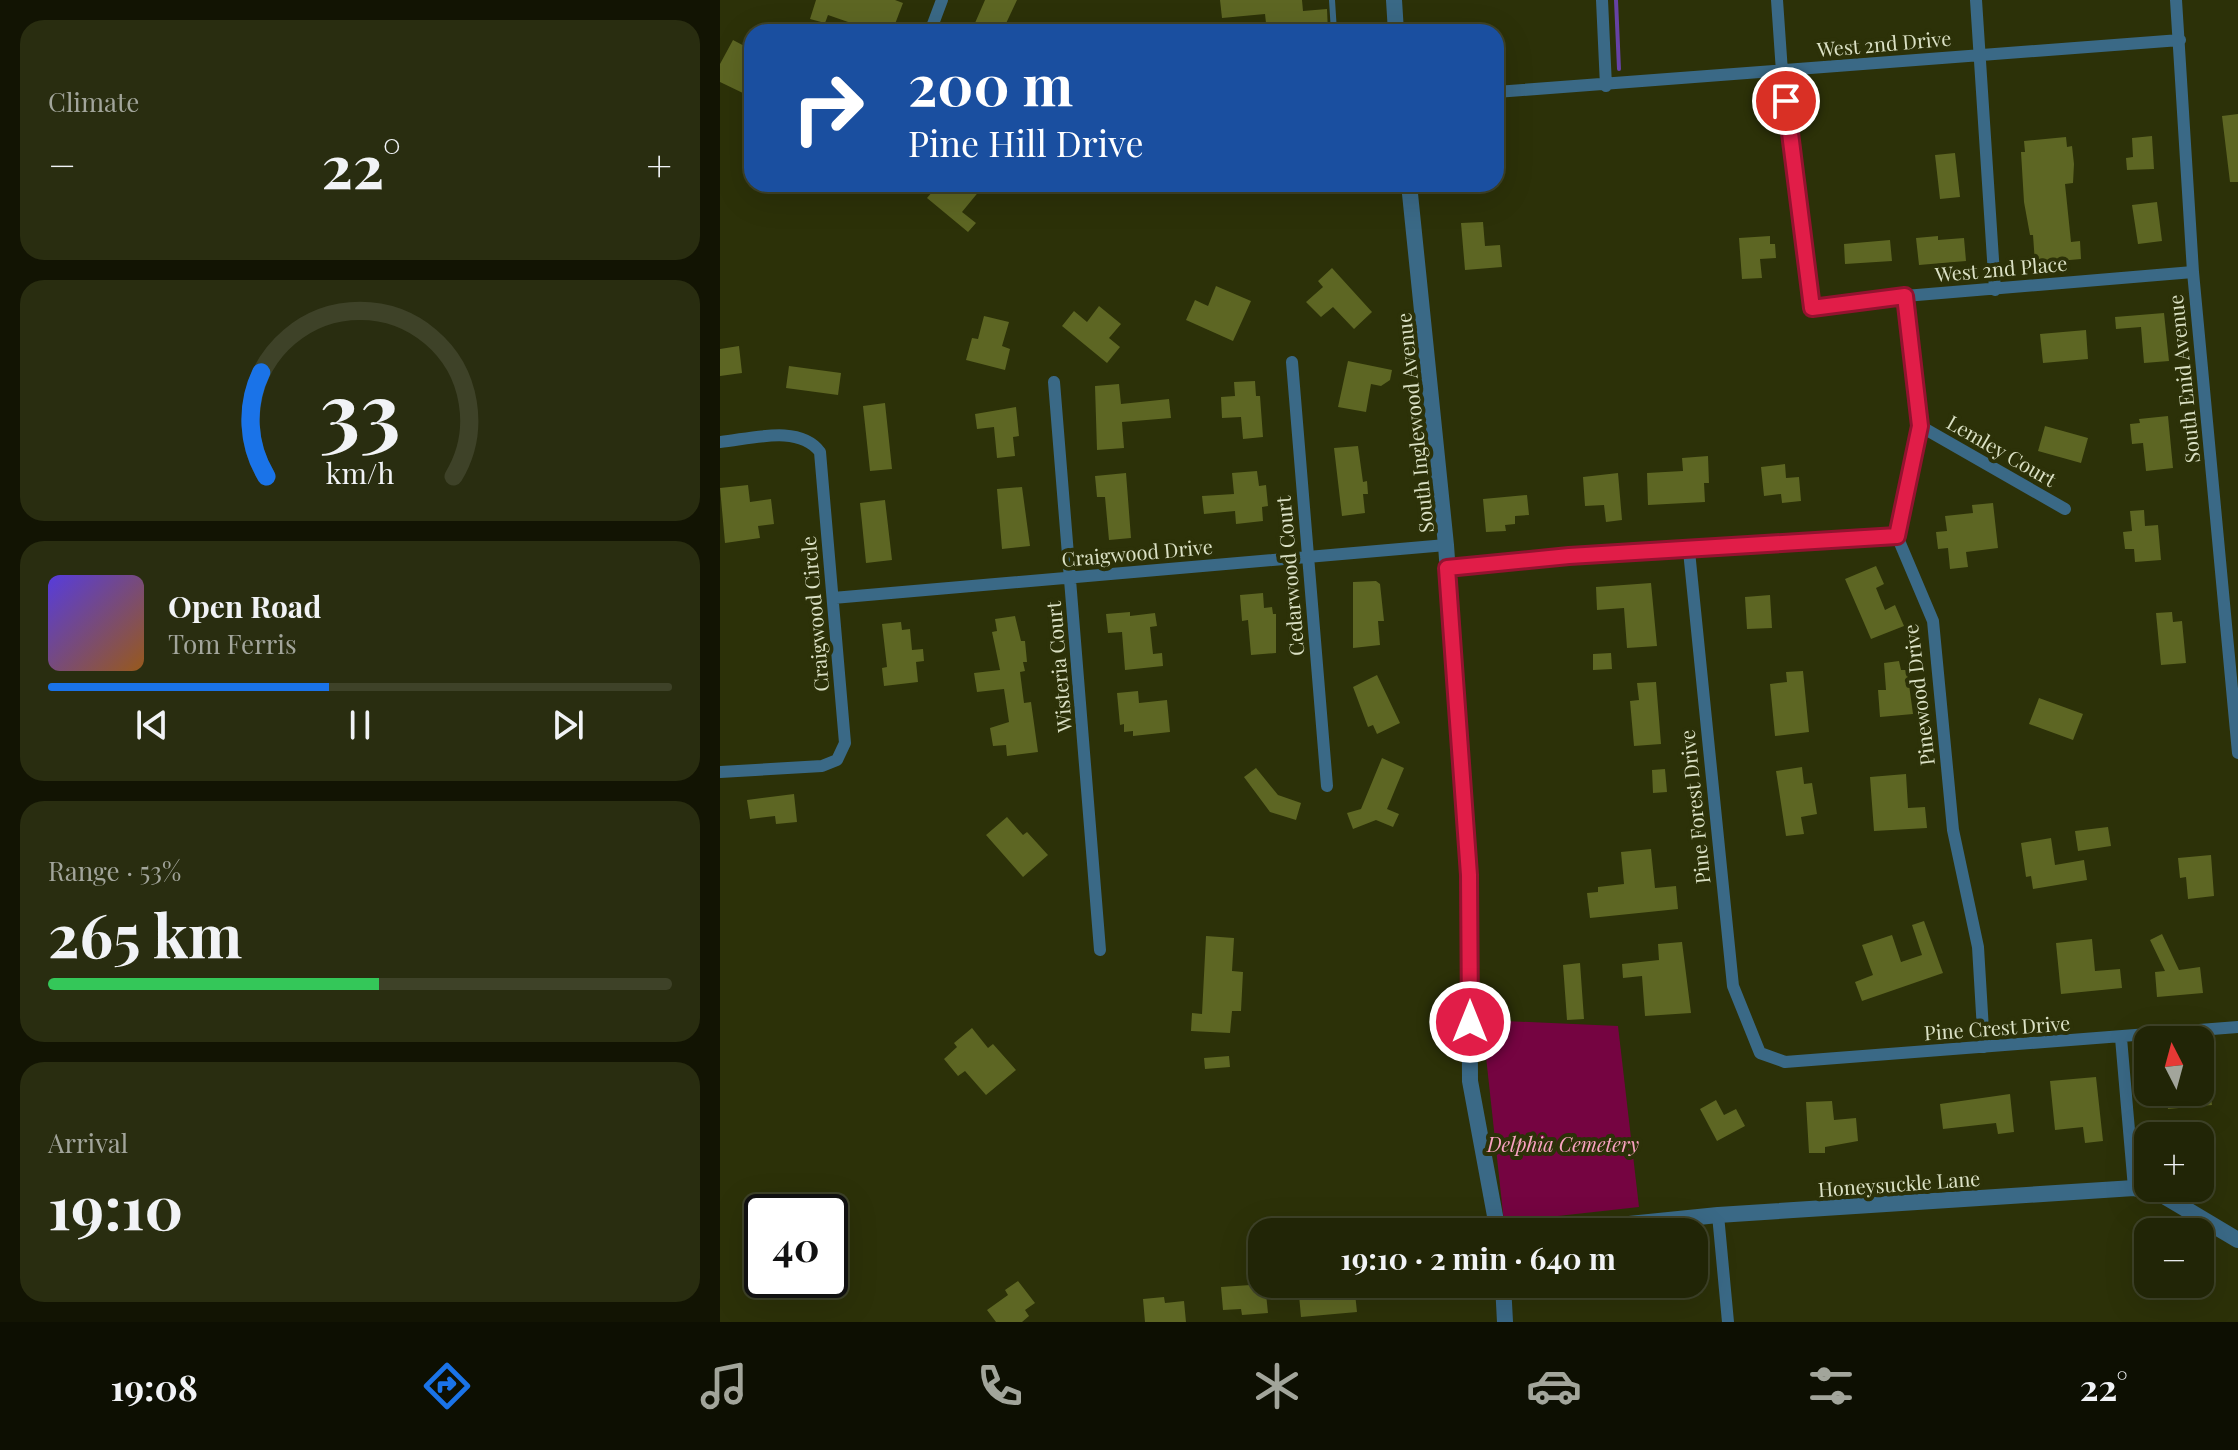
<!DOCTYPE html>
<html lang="en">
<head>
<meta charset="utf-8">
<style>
  :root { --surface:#212506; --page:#292d10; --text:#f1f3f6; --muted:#a2a59b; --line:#3e4228; --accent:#1a73e8 }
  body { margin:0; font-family:"Playfair Display",serif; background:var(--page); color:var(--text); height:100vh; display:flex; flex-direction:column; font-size:30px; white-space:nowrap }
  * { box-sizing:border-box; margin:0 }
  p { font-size:26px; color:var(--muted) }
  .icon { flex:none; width:44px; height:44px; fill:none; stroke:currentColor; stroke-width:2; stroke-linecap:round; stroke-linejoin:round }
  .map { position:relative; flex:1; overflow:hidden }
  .details { display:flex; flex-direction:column; gap:20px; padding:20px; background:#121403; width:720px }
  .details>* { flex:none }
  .hud { position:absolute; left:24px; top:24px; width:760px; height:168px; border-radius:24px; box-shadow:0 8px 32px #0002,0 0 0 2px var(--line); background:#1a4fa0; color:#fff; overflow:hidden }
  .needle { width:52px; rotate:354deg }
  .fabs { position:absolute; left:1414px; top:1026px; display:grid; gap:16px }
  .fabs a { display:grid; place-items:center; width:80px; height:80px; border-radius:16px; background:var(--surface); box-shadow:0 8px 32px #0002,0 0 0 2px var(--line); font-size:40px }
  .speed { position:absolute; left:24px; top:1194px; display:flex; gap:16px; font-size:40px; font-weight:700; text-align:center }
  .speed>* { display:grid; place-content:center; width:104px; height:104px; border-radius:50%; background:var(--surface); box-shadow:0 8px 32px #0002,0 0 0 2px var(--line); line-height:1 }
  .speed .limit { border:4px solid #111; border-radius:12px; background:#fff; color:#111 }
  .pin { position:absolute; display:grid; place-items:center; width:68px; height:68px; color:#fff; margin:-34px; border:4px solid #fff; border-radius:50%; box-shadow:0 2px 8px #0007 }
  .me { position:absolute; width:88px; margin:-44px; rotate:0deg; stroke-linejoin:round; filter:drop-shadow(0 0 6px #0008) }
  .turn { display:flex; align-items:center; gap:28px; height:168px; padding:0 32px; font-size:36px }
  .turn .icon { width:104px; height:104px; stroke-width:2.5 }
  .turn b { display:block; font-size:56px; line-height:68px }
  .big { font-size:60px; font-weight:700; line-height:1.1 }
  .details .card { flex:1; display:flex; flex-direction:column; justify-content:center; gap:12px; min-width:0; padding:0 28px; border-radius:24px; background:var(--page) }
  .details .dial { align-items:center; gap:0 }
  .dial svg { height:208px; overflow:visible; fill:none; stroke:var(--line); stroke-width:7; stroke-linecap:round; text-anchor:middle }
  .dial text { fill:var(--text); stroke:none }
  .song { display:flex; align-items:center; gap:24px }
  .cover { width:96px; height:96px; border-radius:12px; background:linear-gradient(135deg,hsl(250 70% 55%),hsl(30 70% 35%)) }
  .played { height:8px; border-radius:4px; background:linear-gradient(90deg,var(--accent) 45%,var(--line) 45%) }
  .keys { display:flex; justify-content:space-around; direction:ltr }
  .heat { display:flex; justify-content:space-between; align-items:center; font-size:44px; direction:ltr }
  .charge { height:12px; border-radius:6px; background:linear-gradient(90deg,#34c759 53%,var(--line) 0) }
  .trip { position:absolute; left:528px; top:1218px; width:460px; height:80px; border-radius:24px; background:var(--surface); box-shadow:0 8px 32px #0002,0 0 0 2px var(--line); font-weight:700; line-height:80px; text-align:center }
  .menu { display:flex; height:128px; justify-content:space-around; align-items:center; background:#0d0f02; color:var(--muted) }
  .menu .icon { width:56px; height:56px }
  .menu .selected { color:var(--accent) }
  .menu b { font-size:36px; color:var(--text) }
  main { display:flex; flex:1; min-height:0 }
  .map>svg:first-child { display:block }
  .green { fill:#750441 }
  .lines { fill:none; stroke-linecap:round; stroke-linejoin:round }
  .stream { stroke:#6642a5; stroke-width:4 }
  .building { fill:#5d6623 }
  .service { stroke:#3a6986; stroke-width:6 }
  .minor { stroke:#3a6986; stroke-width:12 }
  .tertiary { stroke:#3a6986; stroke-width:16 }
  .route-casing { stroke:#92132f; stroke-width:20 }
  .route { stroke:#e11d48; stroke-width:14 }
  .labels { text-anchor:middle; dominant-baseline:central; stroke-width:8; stroke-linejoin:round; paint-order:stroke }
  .street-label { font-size:20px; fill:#dbe1c5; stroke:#2c3108 }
  .park-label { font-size:20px; font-style:italic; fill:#faa3c2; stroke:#2c3108 }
</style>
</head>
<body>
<main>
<section class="details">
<div class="card"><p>Climate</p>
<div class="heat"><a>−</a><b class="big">22°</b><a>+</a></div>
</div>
<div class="card dial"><svg viewBox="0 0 100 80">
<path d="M14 69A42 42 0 1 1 86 69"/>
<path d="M14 69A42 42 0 0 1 12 29" stroke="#1a73e8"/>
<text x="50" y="56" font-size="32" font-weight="700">33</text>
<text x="50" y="72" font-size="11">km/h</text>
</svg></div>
<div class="card">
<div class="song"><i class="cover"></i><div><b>Open Road</b><p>Tom Ferris</p></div></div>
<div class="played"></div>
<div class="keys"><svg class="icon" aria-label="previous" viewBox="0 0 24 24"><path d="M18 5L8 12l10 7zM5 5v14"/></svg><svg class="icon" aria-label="pause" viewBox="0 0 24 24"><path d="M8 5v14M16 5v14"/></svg><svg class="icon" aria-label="next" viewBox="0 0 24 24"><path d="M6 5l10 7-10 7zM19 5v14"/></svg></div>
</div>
<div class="card"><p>Range · 53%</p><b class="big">265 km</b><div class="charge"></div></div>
<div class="card"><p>Arrival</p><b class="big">19:10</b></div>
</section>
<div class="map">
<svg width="1518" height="1322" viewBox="0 0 1518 1322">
  <rect width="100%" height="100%" fill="#2c3108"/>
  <path class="green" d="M762,1020L898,1026L919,1207L784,1222Z"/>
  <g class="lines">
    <path class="stream" d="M896,0L899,69"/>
  </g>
  <path class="building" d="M96,0H175L183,3L172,32H157L108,15L105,23L90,19Z
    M265,0H297L282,32L255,23Z
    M500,0H582L583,11L607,9L608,32H547L545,14L502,18Z
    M13,40L32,50V80L25,94L0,82V64Z
    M1518,114V182H1510L1502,116Z
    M1432,136L1434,169L1407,170L1406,158L1413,157L1412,138Z
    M1346,137L1347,147L1352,146L1354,164L1353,183L1345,184L1351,242L1360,241L1361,259L1315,263L1313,235H1310L1304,202L1301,152H1305L1304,141Z
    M1235,153L1240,197L1220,199L1215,155Z
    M219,184H265L242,212L256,223L248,232L207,198Z
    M1437,202L1442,241L1418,244L1412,205Z
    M763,222L765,246L780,245L782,267L745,270L741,223Z
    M1050,236V244H1055L1056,258L1040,259L1042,278L1022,279L1019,238Z
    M1218,236V240L1244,238L1246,261L1199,265L1196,238Z
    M1170,240L1172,261L1125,264L1124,244Z
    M612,268L652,312L634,329L613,307L601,317L586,302L603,287L598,281Z
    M496,286L531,301L513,341L466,320L475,300L488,306Z
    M379,306L401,324L389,338L400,347L387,363L342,326L354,311L367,322Z
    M1444,313L1449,361L1424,363L1421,327L1396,329L1395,317Z
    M264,316L289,322L282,346L290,349L285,370L246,360L252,338L258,339Z
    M1366,330L1368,359L1323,363L1320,334Z
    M19,346L22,373L0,376V349Z
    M628,361L672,370L670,380L661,386L651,384L646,412L618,407Z
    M69,366L121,373L118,395L66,388Z
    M535,381L536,396H540L543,437L523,439L521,417L502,418L501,397L515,396L514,382Z
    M399,384L401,404L449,399L451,418L402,422L404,448L377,450L375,386Z
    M165,403L172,469L150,471L143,406Z
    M296,407L299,436L293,437L295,456L277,458L274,427L257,429L255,414Z
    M1448,416L1453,468L1426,471L1423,443L1412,444L1410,424L1420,423L1419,419Z
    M1325,426L1368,438L1361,463L1318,451Z
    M638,446L643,482L647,481L648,494H643L645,513L622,516L614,448Z
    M988,456L989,483H984L985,502L928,505L927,473L963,471L962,458Z
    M1065,464L1066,478L1079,477L1081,501L1062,503L1061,494L1044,496L1041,467Z
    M537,471L539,486L546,485L548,506L542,507L543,521L516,524L515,511L484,514L482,496L514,494L512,473Z
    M406,473L411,538L389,540L385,497H377L375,476Z
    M898,473L902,520L886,522L884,505L865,506L863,477Z
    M28,485L30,502L51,499L54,524L38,526L40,538L5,543L0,488Z
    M302,487L310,546L282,549L277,489Z
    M807,495L809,515L795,516V524L785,525L786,531L766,532L763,499Z
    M165,500L172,560L146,563L140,503Z
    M1273,503L1278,548L1246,552L1248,567L1230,569L1228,548L1218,549L1216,532L1227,531L1225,516L1253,513L1252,505Z
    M1424,510L1425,526L1438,525L1441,560L1415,562L1414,549H1405L1403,532L1412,531L1410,511Z
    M1156,566L1164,584L1156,588L1165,610L1175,605L1184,626L1151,639L1125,579Z
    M656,581L660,584L664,621H658L660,645L633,648V582Z
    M931,583L937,646L907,648L904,608L877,610L876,587Z
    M543,593L544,608L552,607L553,614H556V653L531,655L528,620L522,621L520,595Z
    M1050,595L1052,628L1027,629L1025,597Z
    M410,612V616L435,613L437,626L430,627L433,654L442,653L443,666L405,670L402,632L388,633L386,614Z
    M1452,612L1453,622L1462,621L1466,663L1441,665L1436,613Z
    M295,616L301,641H305L307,662H303L305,671L300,672L304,703L311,702L318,752L287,756L286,745L273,746L270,728L289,722L284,689L257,692L254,673L280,670L272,632L277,631L275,619Z
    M181,622L182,630L190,629L192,650L203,649L204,661L196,662L198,682L164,686L162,668L167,667L162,624Z
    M891,653L892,669L873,670V654Z
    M1179,661L1181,670H1187L1193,714L1160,717L1158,690H1166L1164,663Z
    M1083,671L1089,732L1055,736L1050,684L1067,682L1066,672Z
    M657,675L680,723L657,734L653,725L648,727L633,687Z
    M936,682L941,744L914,746L910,701L919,700L917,683Z
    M418,691L419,703L447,700L450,732L413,736V731L404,732V724L400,725L397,693Z
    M1319,698L1363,714L1353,740L1309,724Z
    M662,758L684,768L667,809L679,814L673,827L656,820L633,829L627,813L641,809Z
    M1082,767L1084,784L1092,783L1097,814L1081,817L1084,834L1066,836L1056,771Z
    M536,768L558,795L581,803L576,820L550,812L524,777Z
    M945,769L947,792L933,793L932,770Z
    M1186,774L1188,808L1205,807L1207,828L1154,831L1150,777Z
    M74,794L77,822L56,824L55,816L30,819L27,800Z
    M287,817L303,835L307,832L328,855L303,877L266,835Z
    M1388,827L1391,846L1358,851L1355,831Z
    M1331,838L1335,865L1364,860L1367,880L1313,889L1311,876L1306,877L1301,843Z
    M931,849L935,888L956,886L958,909L870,918L867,893L878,892V887L904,884L901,852Z
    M1491,855L1494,896L1468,899L1466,877L1460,878L1458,858Z
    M1204,921L1223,973L1142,1001L1135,982L1153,975L1142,945L1172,935L1181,962L1202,955L1192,925Z
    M1442,934L1459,970L1480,967L1483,993L1437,997L1435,972L1445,971L1430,940Z
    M486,936L514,938L512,971L523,972L521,1011H512L510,1033L471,1031L472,1013L482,1014Z
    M1372,939L1375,971L1400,969L1402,988L1341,994L1336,943Z
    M962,942L971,1013L925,1016L922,976L903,978L902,964L939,960L938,944Z
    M860,963L864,1019L847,1020L843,965Z
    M252,1028L268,1048L273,1044L296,1070L266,1095L245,1071L238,1076L224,1059L237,1047L234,1043Z
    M509,1056L510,1067L485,1069L484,1058Z
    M1376,1077L1383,1141L1365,1143L1363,1127L1335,1130L1330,1081Z
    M1446,1092H1490L1492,1105L1448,1109Z
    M1290,1094L1294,1132L1278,1134L1276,1123L1223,1129L1220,1104Z
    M996,1100L1004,1115L1016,1109L1025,1126L997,1141L980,1109Z
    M1112,1101L1114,1120L1136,1118L1138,1141L1105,1147V1153H1089L1086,1102Z
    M298,1281L315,1303L305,1310L309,1316L302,1322H276L267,1310L288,1295L285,1290Z
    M545,1284L548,1313L522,1315L521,1309L503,1310L501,1287Z
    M578,1284H634L637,1312L581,1317Z
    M444,1297L445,1303L464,1301L466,1322H425L423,1299Z"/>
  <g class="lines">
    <path class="service" d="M612,0L614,32"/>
    <path class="minor" d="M882,0L886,86
      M1057,0L1062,72L1092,308L1185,296L1473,272
      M1256,0L1275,290
      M1456,0L1473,272L1518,753
      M210,32L222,0
      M776,92L1460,40
      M125,187L127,184
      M1185,296L1200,426L1177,536L1213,621L1233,830L1258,947L1264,1047
      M572,362L607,786
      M334,382L380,950
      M1200,426L1345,509
      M0,442C31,439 79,424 100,452L125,743L117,760L102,766L0,772
      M969,551L1013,986L1040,1053L1065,1062L1518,1027
      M727,568L849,556L1177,536
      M113,598L726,545
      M1401,1038L1414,1188
      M998,1215L1008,1322"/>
    <path class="tertiary" d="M674,0L676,32
      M689,184L726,545L749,875L750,1081L778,1232
      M830,1232L998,1215L1414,1188L1444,1196L1518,1240
      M783,1284L785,1322"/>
  </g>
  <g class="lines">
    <defs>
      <path id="route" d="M750,1022L749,875L727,568L849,556L1177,536L1200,426L1185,296L1092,308L1066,101"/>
    </defs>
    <use href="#route" class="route-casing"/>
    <use href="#route" class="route"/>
  </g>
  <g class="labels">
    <g class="street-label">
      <text transform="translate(1164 43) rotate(-5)">West 2nd Drive</text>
      <text transform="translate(1281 268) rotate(-5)">West 2nd Place</text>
      <text transform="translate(1463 379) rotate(-96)">South Enid Avenue</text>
      <text transform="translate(694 423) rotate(-96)">South Inglewood Avenue</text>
      <text transform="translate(1282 450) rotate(30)">Lemley Court</text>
      <text transform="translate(417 552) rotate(-5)">Craigwood Drive</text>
      <text transform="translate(569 576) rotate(-95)">Cedarwood Court</text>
      <text transform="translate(94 614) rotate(-95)">Craigwood Circle</text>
      <text transform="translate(338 667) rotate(-95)">Wisteria Court</text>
      <text transform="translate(1198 695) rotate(-97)">Pinewood Drive</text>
      <text transform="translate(974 807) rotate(-96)">Pine Forest Drive</text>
      <text transform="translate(1277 1027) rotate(-4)">Pine Crest Drive</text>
      <text transform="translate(1179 1183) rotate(-4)">Honeysuckle Lane</text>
    </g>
    <g class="park-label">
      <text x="843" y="1143">Delphia Cemetery</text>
    </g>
  </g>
</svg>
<div class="fabs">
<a><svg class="needle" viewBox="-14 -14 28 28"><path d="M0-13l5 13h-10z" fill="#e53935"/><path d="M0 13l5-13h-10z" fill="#a2a59b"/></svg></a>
<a>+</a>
<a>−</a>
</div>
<div class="speed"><div class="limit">40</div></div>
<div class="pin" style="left:1066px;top:101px;background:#d93025"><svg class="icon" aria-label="arrive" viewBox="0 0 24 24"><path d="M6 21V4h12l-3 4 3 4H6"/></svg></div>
<svg class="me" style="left:750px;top:1022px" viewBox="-20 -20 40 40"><circle r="17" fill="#e11d48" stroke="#fff" stroke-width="3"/><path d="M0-11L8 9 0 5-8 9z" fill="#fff"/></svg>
<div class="trip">19:10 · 2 min · 640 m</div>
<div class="hud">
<div class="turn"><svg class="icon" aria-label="right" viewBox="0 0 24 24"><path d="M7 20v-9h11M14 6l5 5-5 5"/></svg><div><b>200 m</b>Pine Hill Drive</div></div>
</div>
</div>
</main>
<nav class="menu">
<b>19:08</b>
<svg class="icon selected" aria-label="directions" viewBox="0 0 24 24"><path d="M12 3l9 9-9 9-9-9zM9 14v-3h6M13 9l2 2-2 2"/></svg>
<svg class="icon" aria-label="music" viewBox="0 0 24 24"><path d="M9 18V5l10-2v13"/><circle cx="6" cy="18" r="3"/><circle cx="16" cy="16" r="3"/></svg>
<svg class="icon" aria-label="phone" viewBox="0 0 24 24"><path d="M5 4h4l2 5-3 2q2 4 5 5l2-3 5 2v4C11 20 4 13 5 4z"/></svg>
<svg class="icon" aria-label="climate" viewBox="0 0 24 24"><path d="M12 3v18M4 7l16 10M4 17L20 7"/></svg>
<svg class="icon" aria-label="car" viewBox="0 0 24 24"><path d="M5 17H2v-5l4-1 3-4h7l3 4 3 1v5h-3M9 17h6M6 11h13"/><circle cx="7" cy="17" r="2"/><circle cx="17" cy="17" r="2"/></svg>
<svg class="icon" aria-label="filters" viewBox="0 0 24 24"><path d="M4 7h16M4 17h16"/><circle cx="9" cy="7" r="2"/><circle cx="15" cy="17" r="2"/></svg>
<b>22°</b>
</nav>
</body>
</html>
